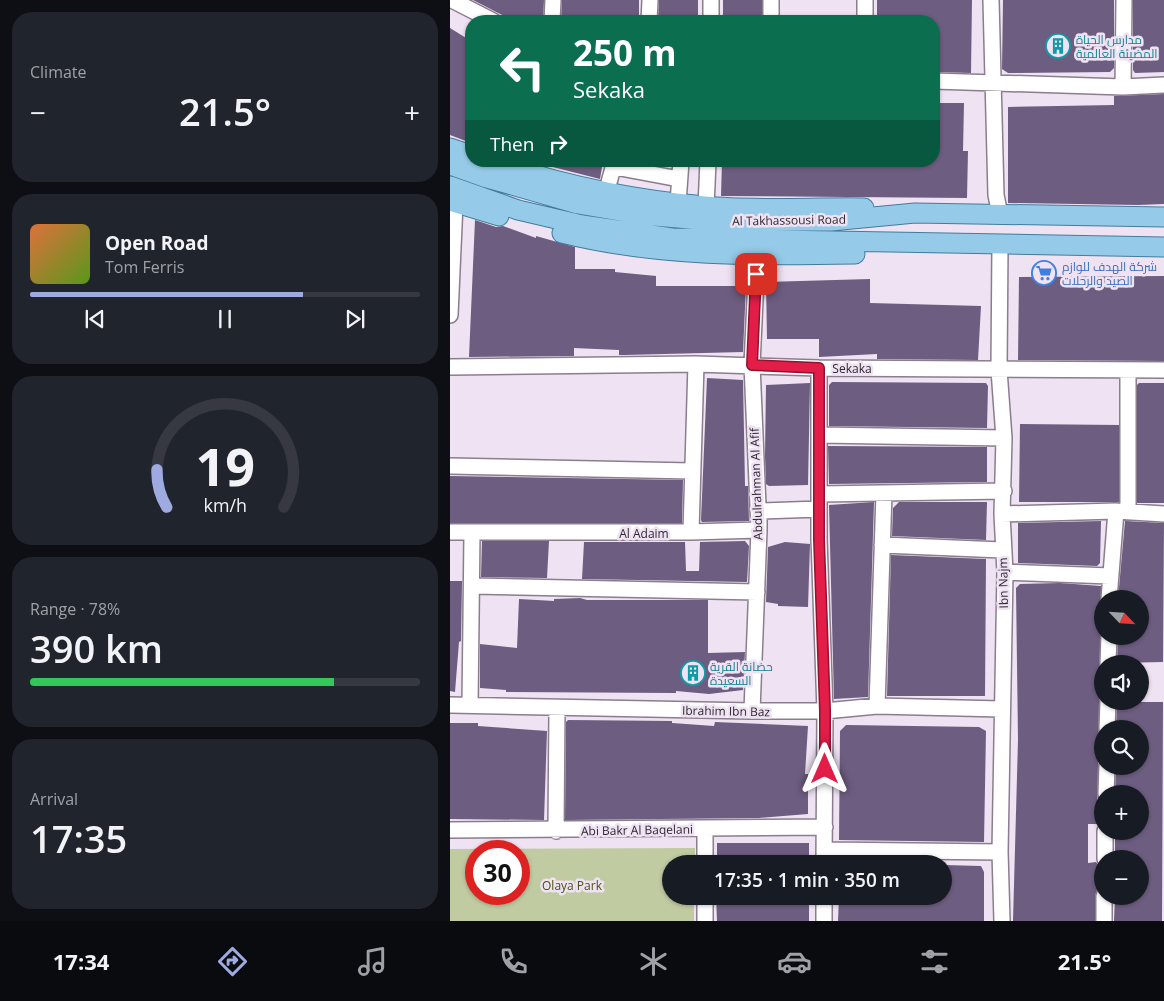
<!DOCTYPE html>
<html lang="en">
<head>
<meta charset="utf-8">
<style>
  :root { --surface:#171b24; --page:#20242c; --text:#f1f3f6; --muted:#9ea1a6; --line:#363941; --accent:#9faae0 }
  body { margin:0; font-family:"Open Sans",Cairo,sans-serif; background:var(--page); color:var(--text); height:100vh; display:flex; flex-direction:column; font-size:19px; white-space:nowrap }
  * { box-sizing:border-box; margin:0 }
  p { font-size:16px; color:var(--muted) }
  .icon { flex:none; width:28px; height:28px; fill:none; stroke:currentColor; stroke-width:2; stroke-linecap:round; stroke-linejoin:round }
  .map { position:relative; flex:1; overflow:hidden }
  .sheet { display:flex; flex-direction:column; gap:12px; padding:12px; background:#0d0f14; width:450px }
  .sheet>* { flex:none }
  .banner { position:absolute; left:15px; top:15px; width:475px; height:152px; border-radius:20px; box-shadow:0 1px 4px #0004; background:#0b6e4f; color:#fff; overflow:hidden }
  .needle { width:32px; rotate:115deg }
  .buttons { position:absolute; left:644px; top:590px; display:grid; gap:10px }
  .buttons a { display:grid; place-items:center; width:55px; height:55px; border-radius:50%; background:var(--surface); box-shadow:0 1px 4px #0004; font-size:25px }
  .speed { position:absolute; left:15px; top:840px; display:flex; gap:10px; font-size:25px; font-weight:700; text-align:center }
  .speed>* { display:grid; place-content:center; width:65px; height:65px; border-radius:50%; background:var(--surface); box-shadow:0 1px 4px #0004; line-height:1 }
  .speed .limit { border:8px solid #d22; background:#fff; color:#111 }
  .pin { position:absolute; display:grid; place-items:center; width:42px; height:42px; color:#fff; margin:-21px; border-radius:10px; box-shadow:0 2px 8px #0006 }
  .me { position:absolute; width:55px; margin:-28px; rotate:0deg; stroke-linejoin:round; filter:drop-shadow(0 0 4px #0008) }
  .turn { display:flex; align-items:center; gap:18px; height:105px; padding:0 25px; font-size:22px }
  .turn .icon { width:65px; height:65px; stroke-width:2.5 }
  .turn b { display:block; font-size:35px; line-height:42px }
  .then { display:flex; align-items:center; height:48px; padding:0 25px; background:#0003; gap:10px; font-size:19px }
  .big { font-size:38px; font-weight:600; line-height:1.1 }
  .sheet .card { flex:1; display:flex; flex-direction:column; justify-content:center; gap:8px; min-width:0; padding:0 18px; border-radius:20px; background:var(--page) }
  .sheet .dial { align-items:center; gap:0 }
  .dial svg { height:130px; overflow:visible; fill:none; stroke:var(--line); stroke-width:7; stroke-linecap:round; text-anchor:middle }
  .dial text { fill:var(--text); stroke:none }
  .song { display:flex; align-items:center; gap:15px }
  .cover { width:60px; height:60px; border-radius:8px; background:linear-gradient(135deg,hsl(20 70% 55%),hsl(90 70% 35%)) }
  .played { height:5px; border-radius:2px; background:linear-gradient(90deg,var(--accent) 70%,var(--line) 70%) }
  .keys { display:flex; justify-content:space-around; direction:ltr }
  .heat { display:flex; justify-content:space-between; align-items:center; font-size:28px; direction:ltr }
  .charge { height:8px; border-radius:4px; background:linear-gradient(90deg,#34c759 78%,var(--line) 0) }
  .trip { position:absolute; left:212px; top:855px; width:290px; height:50px; border-radius:25px; background:var(--surface); box-shadow:0 1px 4px #0004; font-weight:600; line-height:50px; text-align:center }
  .menu { display:flex; height:80px; justify-content:space-around; align-items:center; background:#090b0e; color:var(--muted) }
  .menu .icon { width:35px; height:35px }
  .menu .active { color:var(--accent) }
  .menu b { font-size:22px; color:var(--text) }
  main { display:flex; flex:1; min-height:0 }
  .map>svg:first-child { display:block }
  .green { fill:#c1cba2; fill-rule:evenodd }
  .building { fill:#6d5d80 }
  .lines { fill:none; stroke-linecap:round; stroke-linejoin:round }
  .minor-casing { stroke:#8a7e8d; stroke-width:18 }
  .major-casing { stroke:#437b9d; stroke-width:21 }
  .minor { stroke:#fff; stroke-width:15 }
  .major { stroke:#95cbe8; stroke-width:19 }
  .route-casing { stroke:#92132f; stroke-width:12 }
  .route { stroke:#e11d48; stroke-width:9 }
  .labels { text-anchor:middle; dominant-baseline:central; stroke-width:5; stroke-linejoin:round; paint-order:stroke }
  .culture-label { font-size:12px; fill:#0d838f; stroke:#efe2f3; text-anchor:start }
  .street-label { font-size:12px; fill:#2d282e; stroke:#efe2f3 }
  .shop-label { font-size:12px; fill:#366cbe; stroke:#efe2f3; text-anchor:start }
  .park-label { font-size:12px; fill:#475210; stroke:#efe2f3 }
</style>
</head>
<body>
<main>
<section class="sheet">
<div class="card"><p>Climate</p>
<div class="heat"><a>−</a><b class="big">21.5°</b><a>+</a></div>
</div>
<div class="card">
<div class="song"><i class="cover"></i><div><b>Open Road</b><p>Tom Ferris</p></div></div>
<div class="played"></div>
<div class="keys"><svg class="icon" aria-label="previous" viewBox="0 0 24 24"><path d="M18 5L8 12l10 7zM5 5v14"/></svg><svg class="icon" aria-label="pause" viewBox="0 0 24 24"><path d="M8 5v14M16 5v14"/></svg><svg class="icon" aria-label="next" viewBox="0 0 24 24"><path d="M6 5l10 7-10 7zM19 5v14"/></svg></div>
</div>
<div class="card dial"><svg viewBox="0 0 100 80">
<path d="M14 69A42 42 0 1 1 86 69"/>
<path d="M14 69A42 42 0 0 1 8 46" stroke="#9faae0"/>
<text x="50" y="56" font-size="32" font-weight="700">19</text>
<text x="50" y="72" font-size="11">km/h</text>
</svg></div>
<div class="card"><p>Range · 78%</p><b class="big">390 km</b><div class="charge"></div></div>
<div class="card"><p>Arrival</p><b class="big">17:35</b></div>
</section>
<div class="map">
<svg width="714" height="921" viewBox="0 0 714 921">
  <rect width="100%" height="100%" fill="#efe2f3"/>
  <path class="green" d="M245,848V864H221V896H244V921H0V849ZM26,851H69V894H26Z"/>
  <path class="building" d="M23,0H94L93,21H64Z
    M112,0H189V21H111Z
    M209,0H248V21H208Z
    M273,0H312V21H273Z
    M427,0H522L521,73L484,72V21H427Z
    M553,0H664V68L660,72L558,73L552,69Z
    M683,0H714V72L685,73L683,70Z
    M0,28L21,41V143L0,135Z
    M714,94V204L688,205L558,203V107L664,105V96Z
    M484,103H514L513,151H518L517,198L271,196L272,161H484Z
    M79,161H153L150,179Z
    M25,220L46,227L53,226L86,238V236L125,247V269H165V272L206,276V286H296L293,352L175,355H169V350L124,348V356L19,357Z
    M714,276V361L568,360L569,277Z
    M420,279V303L531,306L528,360L427,359V354L369,357V339H317L316,282Z
    M257,378L293,380L295,486H298L299,521L252,522L251,520Z
    M382,382L536,383L538,386L537,428L379,426V385Z
    M360,383L358,485L319,486L316,484L315,456L316,385Z
    M689,383H714V503H687V385Z
    M570,424L669,425V502H569Z
    M378,446L537,447V482L379,484Z
    M0,476L233,480L232,523H0Z
    M424,502L418,697L384,699L379,505Z
    M449,502H537L536,540L442,536L443,508Z
    M651,521L650,563L647,566L568,563V523Z
    M675,521L714,523L713,662L667,663L668,636H690V599H668Z
    M32,541H99L97,578L31,577Z
    M295,541L299,546L297,582L132,579L134,542H235L236,571H249L250,542Z
    M335,542L360,544L358,607L328,606V604L316,602L318,547Z
    M441,555L536,559L535,696H437Z
    M0,581H12L11,641L9,642L5,692L0,691Z
    M610,583L651,586L647,824H638V863L646,862L649,866L648,887L645,896V921H563L568,740L566,588L570,584Z
    M130,598L137,600H258V653L295,652L293,690L259,694L226,691V693L56,692V690L30,688V644L67,648L69,599L104,601V599Z
    M667,702H713L712,921H664L665,896H690V859H665V831H690V794H665L666,766H690V729H666Z
    M118,720L222,721V723L264,726L265,722L358,726L355,774H358V814L309,818L115,820L116,722Z
    M0,723H28V726L97,731L94,820L0,819Z
    M396,725L529,727L536,731L534,842L389,840L390,731Z
    M267,843H359V864H267Z
    M494,865L531,866L534,872V921H388L389,896H494Z
    M266,896H359V921H267Z"/>
  <g class="lines">
    <defs>
      <path id="minor" d="M2,0L43,21
        M261,0V21
        M541,0L546,195L550,215
        M102,21L103,0
        M199,21L200,0
        M321,21V0
        M415,21V0
        M484,81L673,87L714,85
        M673,87L674,0
        M165,167L229,179
        M156,193L165,161
        M228,203L231,161
        M256,207L258,161
        M550,245L549,370L554,438L552,514L555,572L550,852L552,921
        M0,315L5,203
        M0,367L246,364L369,368L714,370
        M369,368V539L375,711L374,864
        M370,435L554,438
        M0,466L242,471
        M370,494L554,491
        M678,511V370
        M552,514L666,511L714,514
        M0,532H241L309,530V511L369,509
        M241,532L246,364
        M432,545L552,550
        M555,572L660,576
        M22,586L307,592
        M659,599L666,511
        M658,664L659,636
        M0,705L302,711H375L427,706L551,709
        M20,705L22,533
        M427,706L434,493
        M302,711L309,530L302,365L307,256
        M657,729L658,701
        M656,794L657,766
        M0,830L375,827
        M255,830V864
        M106,831L107,709
        M375,850L550,852
        M655,859V831
        M255,896V921
        M374,921V896
        M654,921V896"/>
      <path id="major" d="M0,148L21,155
        M40,161C109,184 181,200 255,206C305,211 363,207 414,208
        M0,165L34,177L128,204L193,215L263,221H381L465,213L714,217
        M0,186L68,210L132,225L222,238L714,247
        M0,201L49,216
        M112,233C208,257 306,256 405,254"/>
    </defs>
    <use href="#minor" class="minor-casing"/>
    <use href="#major" class="major-casing"/>
    <use href="#minor" class="minor"/>
    <use href="#major" class="major"/>
  </g>
  <g class="lines">
    <defs>
      <path id="route" d="M306,274L302,365L369,368V539L375,711V769"/>
    </defs>
    <use href="#route" class="route-casing"/>
    <use href="#route" class="route"/>
  </g>
  <defs>
    <symbol id="building-ring" viewBox="-11 -11 22 22"><circle r="9.5" fill="#efe2f3" stroke="#0f9aa8" stroke-width="1.5"/><path d="M-4-6H4V6H1V3H-1V6H-4ZM-2.5-4.3h1.7v1.8h-1.7ZM.8-4.3h1.7v1.8H.8ZM-2.5-1h1.7V.8h-1.7ZM.8-1h1.7V.8H.8Z" fill="#0f9aa8"/></symbol>
    <symbol id="supermarket-ring" viewBox="-11 -11 22 22"><circle r="9.5" fill="#efe2f3" stroke="#3f7fe0" stroke-width="1.5"/><path d="M-6-5.5h2.5l.6 2H6L4.5 2H-2.5L-4.4-4H-6ZM-1.5 3.2a1.3 1.3 0 1 0 .1 0ZM3 3.2a1.3 1.3 0 1 0 .1 0Z" fill="#3f7fe0"/></symbol>
  </defs>
  <g fill-rule="evenodd">
    <use href="#building-ring" x="594" y="32" width="28" height="28"/>
    <use href="#supermarket-ring" x="580" y="259" width="28" height="28"/>
    <use href="#building-ring" x="229" y="659" width="28" height="28"/>
  </g>
  <g class="labels">
    <g class="culture-label">
      <text x="626" y="39">مدارس الحياة<tspan x="626" dy="14">المضيئة العالمية</tspan></text>
      <text x="260" y="666">حضانة القرية<tspan x="260" dy="14">السعيدة</tspan></text>
    </g>
    <g class="street-label">
      <text transform="translate(339 220) rotate(-1)">Al Takhassousi Road</text>
      <text x="402" y="368">Sekaka</text>
      <text transform="translate(306 484) rotate(-92)">Abdulrahman Al Afif</text>
      <text x="194" y="533">Al Adaim</text>
      <text transform="translate(553 583) rotate(-91)">Ibn Najm</text>
      <text transform="translate(276 711) rotate(1)">Ibrahim Ibn Baz</text>
      <text transform="translate(187 830) rotate(-1)">Abi Bakr Al Baqelani</text>
    </g>
    <g class="shop-label">
      <text x="612" y="266">شركة الهدف للوازم<tspan x="612" dy="14">الصيد والرحلات</tspan></text>
    </g>
    <g class="park-label">
      <text x="122" y="885">Olaya Park</text>
    </g>
  </g>
</svg>
<div class="buttons">
<a><svg class="needle" viewBox="-14 -14 28 28"><path d="M0-13l5 13h-10z" fill="#e53935"/><path d="M0 13l5-13h-10z" fill="#9ea1a6"/></svg></a>
<a><svg class="icon" aria-label="sound" viewBox="0 0 24 24"><path d="M4 9h4l5-4v14l-5-4H4zM17 9q2 3 0 6"/></svg></a>
<a><svg class="icon" aria-label="search" viewBox="0 0 24 24"><circle cx="10" cy="10" r="6"/><path d="M15 15l6 6"/></svg></a>
<a>+</a>
<a>−</a>
</div>
<div class="speed"><div class="limit">30</div></div>
<div class="pin" style="left:306px;top:274px;background:#d93025"><svg class="icon" aria-label="arrive" viewBox="0 0 24 24"><path d="M6 21V4h12l-3 4 3 4H6"/></svg></div>
<svg class="me" style="left:375px;top:769px" viewBox="-20 -20 40 40"><path d="M0-17L14 15 0 8-14 15z" fill="#e11d48" stroke="#fff" stroke-width="4"/></svg>
<div class="trip">17:35 · 1 min · 350 m</div>
<div class="banner">
<div class="turn"><svg class="icon" aria-label="left" viewBox="0 0 24 24"><path d="M17 20v-9H6M10 6l-5 5 5 5"/></svg><div><b>250 m</b>Sekaka</div></div>
<div class="then">Then<svg class="icon" aria-label="right" viewBox="0 0 24 24"><path d="M7 20v-9h11M14 6l5 5-5 5"/></svg></div>
</div>
</div>
</main>
<nav class="menu">
<b>17:34</b>
<svg class="icon active" aria-label="directions" viewBox="0 0 24 24"><path d="M12 3l9 9-9 9-9-9zM9 14v-3h6M13 9l2 2-2 2"/></svg>
<svg class="icon" aria-label="music" viewBox="0 0 24 24"><path d="M9 18V5l10-2v13"/><circle cx="6" cy="18" r="3"/><circle cx="16" cy="16" r="3"/></svg>
<svg class="icon" aria-label="phone" viewBox="0 0 24 24"><path d="M5 4h4l2 5-3 2q2 4 5 5l2-3 5 2v4C11 20 4 13 5 4z"/></svg>
<svg class="icon" aria-label="climate" viewBox="0 0 24 24"><path d="M12 3v18M4 7l16 10M4 17L20 7"/></svg>
<svg class="icon" aria-label="car" viewBox="0 0 24 24"><path d="M5 17H2v-5l4-1 3-4h7l3 4 3 1v5h-3M9 17h6M6 11h13"/><circle cx="7" cy="17" r="2"/><circle cx="17" cy="17" r="2"/></svg>
<svg class="icon" aria-label="filters" viewBox="0 0 24 24"><path d="M4 7h16M4 17h16"/><circle cx="9" cy="7" r="2"/><circle cx="15" cy="17" r="2"/></svg>
<b>21.5°</b>
</nav>
</body>
</html>
